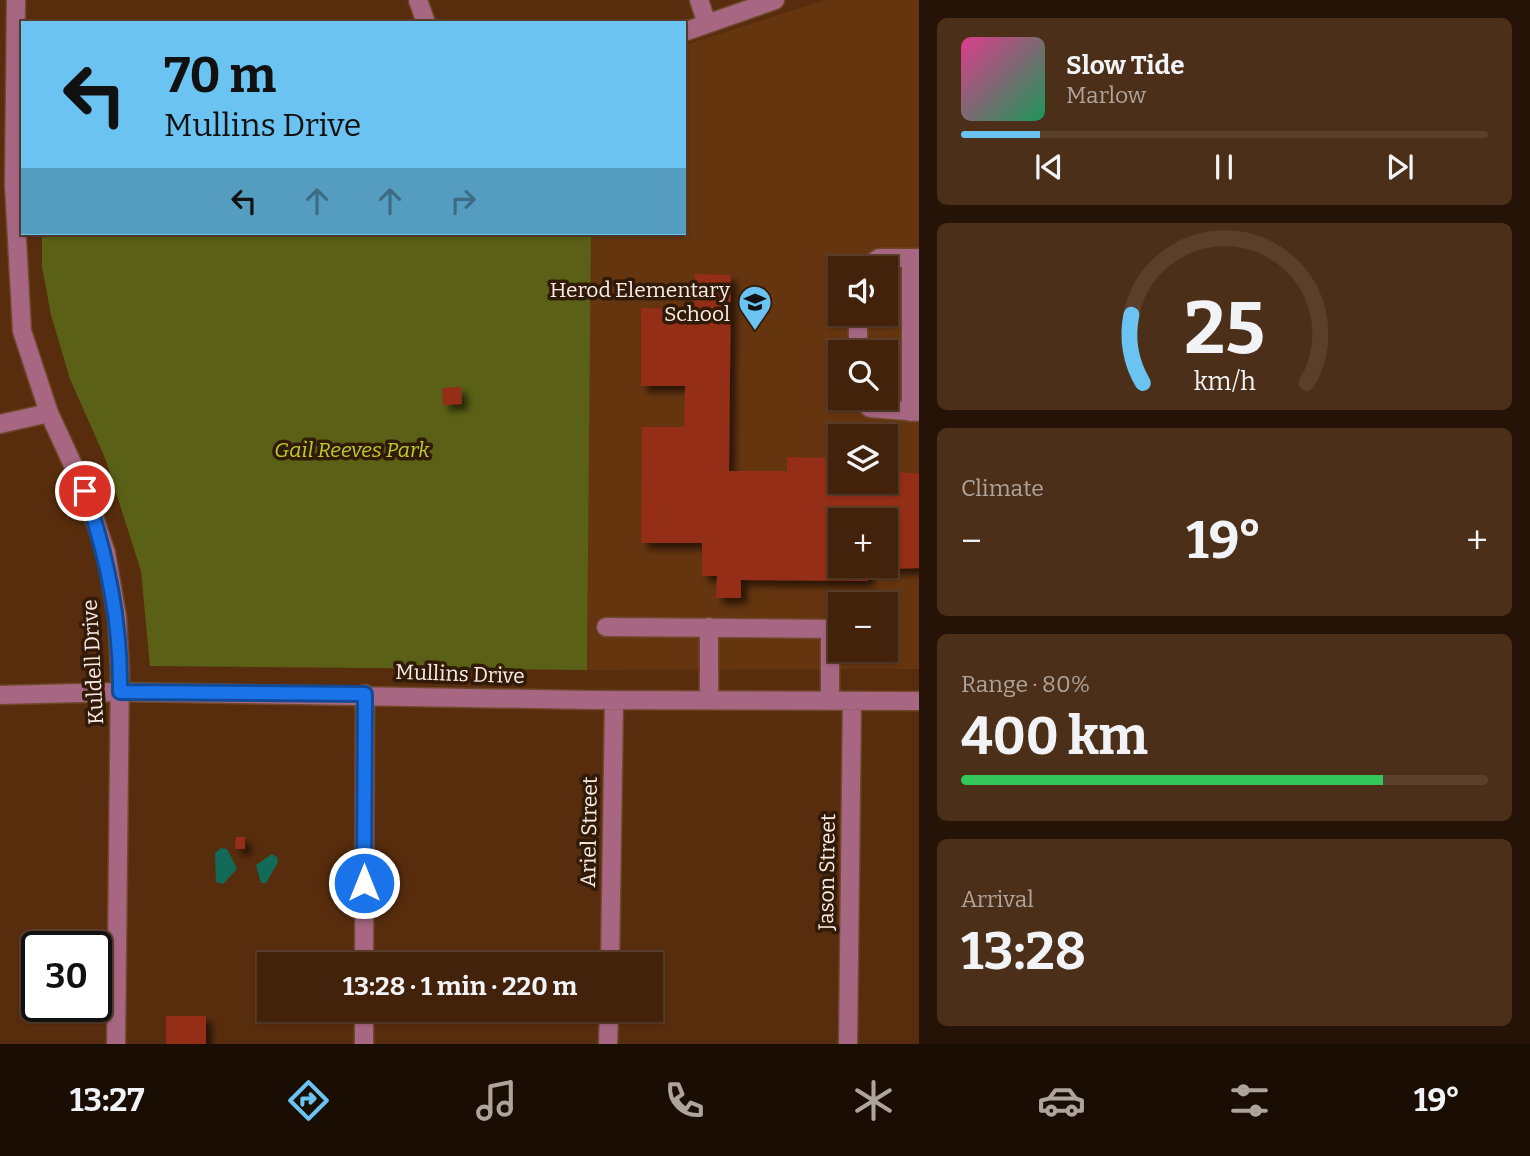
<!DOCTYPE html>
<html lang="en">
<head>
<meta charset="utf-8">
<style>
  :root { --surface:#42220a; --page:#4c2f18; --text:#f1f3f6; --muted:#aea49c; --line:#5a3f2b; --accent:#6bc3f2 }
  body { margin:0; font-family:Bitter,serif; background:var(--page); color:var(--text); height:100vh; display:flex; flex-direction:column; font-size:26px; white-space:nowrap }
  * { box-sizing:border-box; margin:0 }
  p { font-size:23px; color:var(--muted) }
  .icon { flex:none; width:38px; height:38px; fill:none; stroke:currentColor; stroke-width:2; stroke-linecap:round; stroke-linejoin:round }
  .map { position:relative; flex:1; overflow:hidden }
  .sheet { display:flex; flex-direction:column; gap:18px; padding:18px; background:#241306; width:611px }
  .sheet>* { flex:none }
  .top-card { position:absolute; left:21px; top:21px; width:665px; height:214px; border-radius:0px; box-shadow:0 2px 5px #0004,0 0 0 2px var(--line); background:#6bc3f2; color:#111; overflow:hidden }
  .tools { position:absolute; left:828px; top:256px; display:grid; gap:14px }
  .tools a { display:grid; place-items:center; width:70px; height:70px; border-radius:0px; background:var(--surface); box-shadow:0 2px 5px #0004,0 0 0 2px var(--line); font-size:35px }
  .speed { position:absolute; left:21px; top:931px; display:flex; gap:14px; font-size:35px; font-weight:700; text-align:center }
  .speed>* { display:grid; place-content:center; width:91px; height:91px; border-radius:50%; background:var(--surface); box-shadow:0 2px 5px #0004,0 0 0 2px var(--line); line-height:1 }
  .speed .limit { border:4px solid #111; border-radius:10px; background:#fff; color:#111 }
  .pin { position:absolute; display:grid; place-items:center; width:60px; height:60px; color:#fff; margin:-30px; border:4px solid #fff; border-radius:50%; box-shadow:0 2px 7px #0007 }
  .me { position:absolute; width:77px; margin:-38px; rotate:0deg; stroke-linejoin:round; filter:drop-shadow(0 0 5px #0008) }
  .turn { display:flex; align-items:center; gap:24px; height:147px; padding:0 28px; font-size:32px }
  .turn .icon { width:91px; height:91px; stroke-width:2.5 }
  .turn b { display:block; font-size:49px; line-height:60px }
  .lanes { display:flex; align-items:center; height:66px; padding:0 28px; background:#0003; justify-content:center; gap:35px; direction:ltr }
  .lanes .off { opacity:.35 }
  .big { font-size:52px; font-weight:700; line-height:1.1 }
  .sheet .tile { flex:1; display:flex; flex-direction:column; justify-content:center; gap:10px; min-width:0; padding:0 24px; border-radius:10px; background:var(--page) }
  .sheet .dial { align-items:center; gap:0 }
  .dial svg { height:182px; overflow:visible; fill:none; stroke:var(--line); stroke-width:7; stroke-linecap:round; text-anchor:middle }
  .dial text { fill:var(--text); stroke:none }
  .song { display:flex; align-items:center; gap:21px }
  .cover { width:84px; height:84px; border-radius:10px; background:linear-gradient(135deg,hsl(330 70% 55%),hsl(150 70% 35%)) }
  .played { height:7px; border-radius:4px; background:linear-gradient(90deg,var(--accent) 15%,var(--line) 15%) }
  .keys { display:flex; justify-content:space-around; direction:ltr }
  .heat { display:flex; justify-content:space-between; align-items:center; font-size:38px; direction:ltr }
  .charge { height:10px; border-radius:5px; background:linear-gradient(90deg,#34c759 80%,var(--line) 0) }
  .trip { position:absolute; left:257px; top:952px; width:406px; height:70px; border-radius:0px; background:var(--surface); box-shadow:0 2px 5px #0004,0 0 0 2px var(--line); font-weight:700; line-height:70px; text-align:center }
  .menu { display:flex; height:112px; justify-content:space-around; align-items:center; background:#1a0e04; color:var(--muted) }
  .menu .icon { width:49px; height:49px }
  .menu .current { color:var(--accent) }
  .menu b { font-size:32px; color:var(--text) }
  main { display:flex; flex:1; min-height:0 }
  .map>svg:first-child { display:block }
  .built { fill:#653510; fill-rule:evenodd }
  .green { fill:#5a6015 }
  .water { fill:#116b58 }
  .building { fill:#942d16; filter:url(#shadow) }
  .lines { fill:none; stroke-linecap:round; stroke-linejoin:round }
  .minor-casing { stroke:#6f482b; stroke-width:21 }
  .minor { stroke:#a76681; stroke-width:18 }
  .route-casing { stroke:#114b97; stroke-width:18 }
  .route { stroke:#1a73e8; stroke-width:12 }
  .labels { text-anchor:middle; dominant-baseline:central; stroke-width:7; stroke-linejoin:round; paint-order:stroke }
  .poi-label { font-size:21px; fill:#fbede5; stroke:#321a09; text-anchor:end }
  .park-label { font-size:21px; font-style:italic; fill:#c0cc26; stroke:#321a09 }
  .street-label { font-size:21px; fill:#fbede5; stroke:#321a09 }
</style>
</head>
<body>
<main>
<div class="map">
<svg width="920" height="1044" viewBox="0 0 920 1044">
  <defs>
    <filter id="shadow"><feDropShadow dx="6" dy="6" stdDeviation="3.5" flood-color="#0009"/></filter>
  </defs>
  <rect width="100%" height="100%" fill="#582d0d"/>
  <path class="built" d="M826,0H919V669L587,670L591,233H684V45ZM840,268H886V313H840ZM840,352H886V397H840ZM840,436H886V481H840ZM840,520H886V565H840ZM840,604H886V649H840Z"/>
  <path class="green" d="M42,233H591L587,670L150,666L141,571L105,458L70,379L51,315L42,267Z"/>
  <path class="water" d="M221,848L227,849L237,869L223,884L216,882L215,853Z
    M272,854L277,857L278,862L266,883H261L256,865Z"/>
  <path class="building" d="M695,274L731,275L729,471H787V457L840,458V481H886V471L920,474V568L884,569L879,565H886V520H840V565H868V581L741,580V598H716L717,576H702V543H641L642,427H684L685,386H641V308L695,309Z
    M461,387L462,404L443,405L442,388Z
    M236,837H245V849H235Z
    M166,1016H206V1044H166Z"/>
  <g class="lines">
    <defs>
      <path id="minor" d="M16,0L14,185L22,331L49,413L85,491L106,553L117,617L120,669L116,1044
        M418,0L426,23
        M699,0L707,24
        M684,32L775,0
        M865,268L879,258H920
        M858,352V313
        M859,397L870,408L920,412
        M911,412V258
        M0,424L49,413
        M606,627L840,629
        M709,627V700
        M830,629V700
        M0,695L120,692L590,700L920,701
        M364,964L365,694
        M610,964L614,700
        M364,1044V1010
        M608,1044L609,1010
        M848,1044L852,701"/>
    </defs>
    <use href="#minor" class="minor-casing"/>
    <use href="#minor" class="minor"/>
  </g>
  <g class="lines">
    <defs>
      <path id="route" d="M85,491C107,557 121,621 120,692L365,694L364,883"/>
    </defs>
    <use href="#route" class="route-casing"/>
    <use href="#route" class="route"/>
  </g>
  <defs>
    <symbol id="school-pin" viewBox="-11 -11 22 30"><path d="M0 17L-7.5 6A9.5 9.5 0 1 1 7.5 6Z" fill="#6bc3f2" stroke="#321a09"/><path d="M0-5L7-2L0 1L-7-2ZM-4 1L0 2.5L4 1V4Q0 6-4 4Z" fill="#111"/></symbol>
  </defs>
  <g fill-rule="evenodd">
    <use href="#school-pin" x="736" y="283" width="38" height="52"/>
  </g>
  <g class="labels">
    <g class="poi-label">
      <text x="730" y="290">Herod Elementary<tspan x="730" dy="24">School</tspan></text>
    </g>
    <g class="park-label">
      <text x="352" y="450">Gail Reeves Park</text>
    </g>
    <g class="street-label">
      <text transform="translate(93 662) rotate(-93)">Kuldell Drive</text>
      <text transform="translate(460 674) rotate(2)">Mullins Drive</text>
      <text transform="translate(589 832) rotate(-89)">Ariel Street</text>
      <text transform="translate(827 872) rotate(-89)">Jason Street</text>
    </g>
  </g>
</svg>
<div class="tools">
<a><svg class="icon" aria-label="sound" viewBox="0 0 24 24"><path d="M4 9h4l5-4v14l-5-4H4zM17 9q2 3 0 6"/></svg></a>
<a><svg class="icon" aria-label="search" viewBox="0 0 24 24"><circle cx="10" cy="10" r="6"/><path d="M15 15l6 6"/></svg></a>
<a><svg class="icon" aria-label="layers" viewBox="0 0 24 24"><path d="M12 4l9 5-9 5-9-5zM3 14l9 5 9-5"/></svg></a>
<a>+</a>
<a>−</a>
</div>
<div class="speed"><div class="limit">30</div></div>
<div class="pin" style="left:85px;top:491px;background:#d93025"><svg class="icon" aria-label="arrive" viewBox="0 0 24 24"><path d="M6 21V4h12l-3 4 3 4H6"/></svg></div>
<svg class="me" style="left:364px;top:883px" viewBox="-20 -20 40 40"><circle r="17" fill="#1a73e8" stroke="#fff" stroke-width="3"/><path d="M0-11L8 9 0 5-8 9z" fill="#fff"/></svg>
<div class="trip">13:28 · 1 min · 220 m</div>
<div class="top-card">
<div class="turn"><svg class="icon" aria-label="left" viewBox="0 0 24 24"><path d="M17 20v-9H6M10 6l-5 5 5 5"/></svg><div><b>70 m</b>Mullins Drive</div></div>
<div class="lanes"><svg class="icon" aria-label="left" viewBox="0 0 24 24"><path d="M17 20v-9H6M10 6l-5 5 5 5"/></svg><svg class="icon off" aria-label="ahead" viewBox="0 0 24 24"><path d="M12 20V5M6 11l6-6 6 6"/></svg><svg class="icon off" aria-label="ahead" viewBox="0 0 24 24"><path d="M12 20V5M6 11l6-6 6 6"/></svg><svg class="icon off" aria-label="right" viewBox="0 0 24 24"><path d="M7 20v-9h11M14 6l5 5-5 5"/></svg></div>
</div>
</div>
<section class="sheet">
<div class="tile">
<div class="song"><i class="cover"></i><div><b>Slow Tide</b><p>Marlow</p></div></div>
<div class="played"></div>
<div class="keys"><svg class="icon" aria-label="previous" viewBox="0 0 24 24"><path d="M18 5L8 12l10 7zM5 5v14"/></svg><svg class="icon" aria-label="pause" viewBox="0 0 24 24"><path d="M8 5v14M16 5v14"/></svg><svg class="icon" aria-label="next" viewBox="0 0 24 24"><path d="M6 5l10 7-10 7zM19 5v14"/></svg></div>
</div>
<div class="tile dial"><svg viewBox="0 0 100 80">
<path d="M14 69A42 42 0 1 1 86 69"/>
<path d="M14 69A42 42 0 0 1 9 39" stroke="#6bc3f2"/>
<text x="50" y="56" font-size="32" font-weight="700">25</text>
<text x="50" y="72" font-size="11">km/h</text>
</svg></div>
<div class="tile"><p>Climate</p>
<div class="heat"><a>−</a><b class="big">19°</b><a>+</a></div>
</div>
<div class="tile"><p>Range · 80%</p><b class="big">400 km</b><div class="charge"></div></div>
<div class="tile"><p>Arrival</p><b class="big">13:28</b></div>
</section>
</main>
<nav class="menu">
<b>13:27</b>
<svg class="icon current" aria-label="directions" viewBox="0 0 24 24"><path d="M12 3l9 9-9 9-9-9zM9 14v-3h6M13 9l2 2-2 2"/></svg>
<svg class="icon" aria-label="music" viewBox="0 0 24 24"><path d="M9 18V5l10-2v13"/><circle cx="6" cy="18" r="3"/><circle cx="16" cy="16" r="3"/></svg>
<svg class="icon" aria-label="phone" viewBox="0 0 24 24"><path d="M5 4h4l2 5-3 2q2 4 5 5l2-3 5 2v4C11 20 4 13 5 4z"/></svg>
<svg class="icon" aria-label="climate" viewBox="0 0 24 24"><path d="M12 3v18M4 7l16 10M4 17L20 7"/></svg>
<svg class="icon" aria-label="car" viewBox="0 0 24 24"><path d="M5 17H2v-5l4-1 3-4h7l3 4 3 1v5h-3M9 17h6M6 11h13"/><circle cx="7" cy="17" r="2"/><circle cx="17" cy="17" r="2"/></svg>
<svg class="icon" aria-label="filters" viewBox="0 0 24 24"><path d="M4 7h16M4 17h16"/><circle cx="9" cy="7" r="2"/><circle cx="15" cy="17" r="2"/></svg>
<b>19°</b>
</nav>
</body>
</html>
